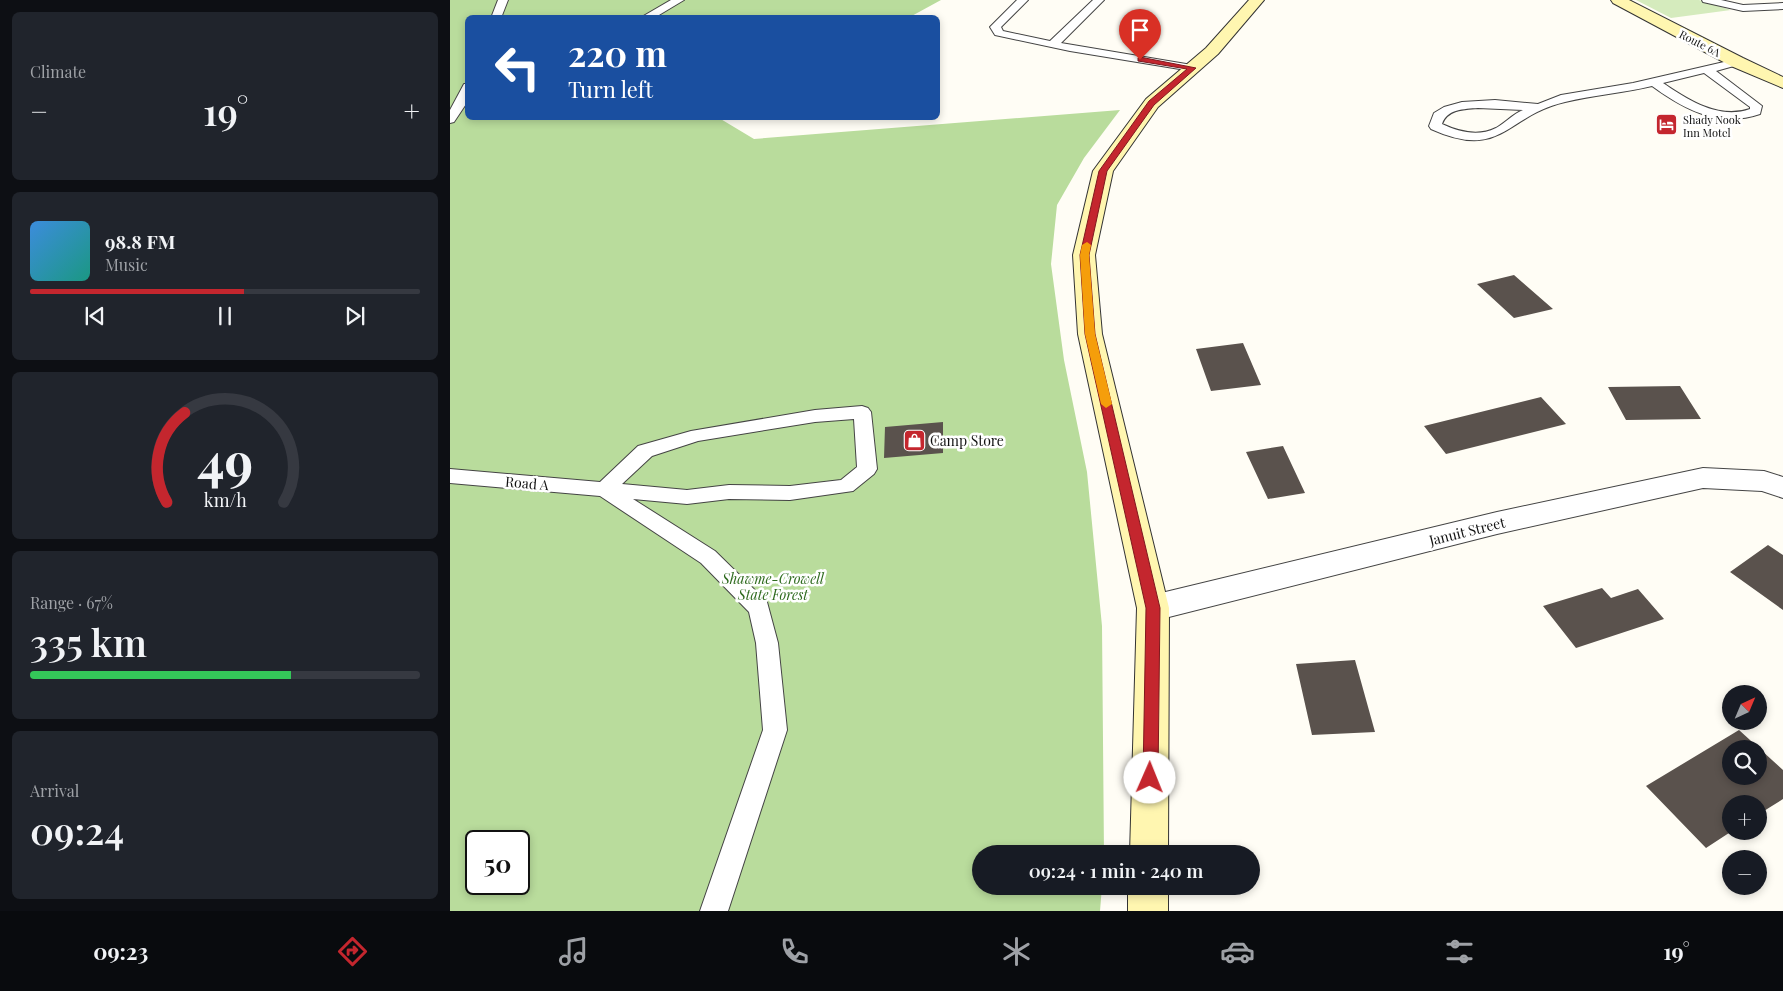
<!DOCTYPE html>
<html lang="en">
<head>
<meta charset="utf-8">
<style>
  :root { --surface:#171b24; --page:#20242c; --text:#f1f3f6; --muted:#9ea1a6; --line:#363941; --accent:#c4262e }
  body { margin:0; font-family:"Playfair Display",serif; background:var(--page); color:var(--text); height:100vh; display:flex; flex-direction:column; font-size:19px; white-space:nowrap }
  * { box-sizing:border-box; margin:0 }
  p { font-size:16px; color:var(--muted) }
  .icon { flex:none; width:28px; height:28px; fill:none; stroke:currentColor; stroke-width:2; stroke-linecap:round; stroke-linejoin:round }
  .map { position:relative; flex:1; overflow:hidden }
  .side { display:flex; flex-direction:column; gap:12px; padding:12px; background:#0d0f14; width:450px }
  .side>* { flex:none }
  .hud { position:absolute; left:15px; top:15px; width:475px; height:105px; border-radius:8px; box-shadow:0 2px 8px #0003; background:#1a4fa0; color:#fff; overflow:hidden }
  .needle { width:32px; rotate:44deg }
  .tools { position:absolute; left:1272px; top:685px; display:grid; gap:10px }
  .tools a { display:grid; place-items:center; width:45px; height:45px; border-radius:50%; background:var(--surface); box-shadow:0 2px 8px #0003; font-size:25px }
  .speed { position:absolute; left:15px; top:830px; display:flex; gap:10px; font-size:25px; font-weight:700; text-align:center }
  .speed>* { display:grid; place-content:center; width:65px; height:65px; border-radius:50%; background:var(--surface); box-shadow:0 2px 8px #0003; line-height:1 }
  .speed .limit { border:2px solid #111; border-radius:8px; background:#fff; color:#111 }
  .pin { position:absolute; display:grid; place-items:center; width:42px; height:42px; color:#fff; margin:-51px -21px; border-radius:50% 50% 50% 0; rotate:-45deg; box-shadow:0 0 5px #0007 }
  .pin .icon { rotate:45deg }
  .me { position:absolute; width:55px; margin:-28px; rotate:1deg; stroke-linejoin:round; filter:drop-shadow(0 0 4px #0008) }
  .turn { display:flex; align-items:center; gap:18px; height:105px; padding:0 20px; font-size:22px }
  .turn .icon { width:65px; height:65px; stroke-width:2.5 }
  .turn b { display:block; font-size:35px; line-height:42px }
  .big { font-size:38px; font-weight:600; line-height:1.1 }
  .side .widget { flex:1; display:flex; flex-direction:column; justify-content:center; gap:8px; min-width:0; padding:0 18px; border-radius:8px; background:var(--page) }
  .side .dial { align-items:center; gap:0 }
  .dial svg { height:130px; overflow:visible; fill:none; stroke:var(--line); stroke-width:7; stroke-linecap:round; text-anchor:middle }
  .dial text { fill:var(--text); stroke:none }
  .song { display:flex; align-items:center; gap:15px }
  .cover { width:60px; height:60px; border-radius:8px; background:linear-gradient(135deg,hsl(210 70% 55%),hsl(170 70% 35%)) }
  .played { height:5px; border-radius:2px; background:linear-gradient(90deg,var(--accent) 55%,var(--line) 55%) }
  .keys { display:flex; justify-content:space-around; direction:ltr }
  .heat { display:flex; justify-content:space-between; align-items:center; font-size:28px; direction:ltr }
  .charge { height:8px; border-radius:4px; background:linear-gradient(90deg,#34c759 67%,var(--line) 0) }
  .trip { position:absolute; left:522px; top:845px; width:288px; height:50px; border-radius:25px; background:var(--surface); box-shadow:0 2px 8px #0003; font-weight:600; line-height:50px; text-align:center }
  .menu { display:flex; height:80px; justify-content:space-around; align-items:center; background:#090b0e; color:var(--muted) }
  .menu .icon { width:35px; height:35px }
  .menu .selected { color:var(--accent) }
  .menu b { font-size:22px; color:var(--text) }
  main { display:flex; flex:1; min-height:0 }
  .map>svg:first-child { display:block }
  .green { fill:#d5ebbd }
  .forest { fill:#b9dc9c; fill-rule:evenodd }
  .building { fill:#5a524d; fill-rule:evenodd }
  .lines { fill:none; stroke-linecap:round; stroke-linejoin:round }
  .lane-casing { stroke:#444; stroke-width:2 }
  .street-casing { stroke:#444; stroke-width:2 }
  .secondary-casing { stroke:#333; stroke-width:2 }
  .lane { fill:#fff; fill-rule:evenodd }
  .street { fill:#fff; fill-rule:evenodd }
  .secondary { fill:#fff6b0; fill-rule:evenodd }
  .route { fill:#c4262e; stroke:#7f191e }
  .slow { fill:#f59e0b }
  .labels { text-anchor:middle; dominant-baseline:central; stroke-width:5; stroke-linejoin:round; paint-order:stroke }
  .far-street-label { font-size:11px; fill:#111; stroke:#fff }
  .far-poi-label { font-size:11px; fill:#111; stroke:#fff; text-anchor:start }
  .poi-label { font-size:14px; fill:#111; stroke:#fff; text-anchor:start }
  .street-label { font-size:14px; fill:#111; stroke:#fff }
  .park-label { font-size:14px; font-style:italic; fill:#2f6b1f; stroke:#fff }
</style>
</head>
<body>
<main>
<section class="side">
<div class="widget"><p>Climate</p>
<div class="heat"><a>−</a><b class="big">19°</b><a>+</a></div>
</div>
<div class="widget">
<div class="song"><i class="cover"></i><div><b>98.8 FM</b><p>Music</p></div></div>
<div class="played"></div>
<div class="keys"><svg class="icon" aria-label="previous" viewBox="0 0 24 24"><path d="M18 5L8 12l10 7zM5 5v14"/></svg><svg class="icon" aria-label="pause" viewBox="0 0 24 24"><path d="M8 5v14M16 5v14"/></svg><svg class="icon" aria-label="next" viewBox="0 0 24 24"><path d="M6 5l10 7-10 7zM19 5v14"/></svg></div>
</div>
<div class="widget dial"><svg viewBox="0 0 100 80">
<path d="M14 69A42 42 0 1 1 86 69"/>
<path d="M14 69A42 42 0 0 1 25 14" stroke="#c4262e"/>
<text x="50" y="56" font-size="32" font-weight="700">49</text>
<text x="50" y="72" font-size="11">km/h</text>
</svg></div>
<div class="widget"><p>Range · 67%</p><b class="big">335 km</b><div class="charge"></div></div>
<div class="widget"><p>Arrival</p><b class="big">09:24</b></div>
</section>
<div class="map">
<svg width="1333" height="911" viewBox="0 0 1333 911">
  <rect width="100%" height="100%" fill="#fffdf5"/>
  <path class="green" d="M1186,0H1249L1281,10L1221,18Z"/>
  <path class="forest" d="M0,0H491L458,18H18V118H269L304,139L670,110L634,158L607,205L601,264L614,360L637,472L652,626L654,854H531V886H652L650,911H0ZM26,841H69V884H26Z"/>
  <path class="building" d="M1064,275L1103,309L1064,318L1027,284Z
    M793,343L811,385L761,391L746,349Z
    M1230,386L1251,419L1176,420L1158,387Z
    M1091,397L1116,424L996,454L974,426Z
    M493,422V453L434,458L435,427Z
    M833,446L855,493L818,499L796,452Z
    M1318,545L1333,555V610L1280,572Z
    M1152,588L1161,598L1188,589L1214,619L1126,648L1093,606Z
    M905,660L925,732L862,735L846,664Z
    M1289,730L1333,770V799L1309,814V804H1281L1282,831L1256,848L1196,786ZM1281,749H1309V776H1281Z"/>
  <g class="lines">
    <defs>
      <path id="lane" d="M48,0H58L51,18H41Z
        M221,0H234L204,18H190Z
        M567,0H578L551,27L553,31L600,41L643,0H654L611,43L742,65L748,68L742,71L620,51L545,35L540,27Z
        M1252,0H1271L1293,5L1333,3V9L1293,11L1253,2Z
        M1287,59L1291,60L1293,62L1291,64L1266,71L1312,106L1310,114C1269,128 1235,110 1202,86C1173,93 1144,95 1115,102C1055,116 1052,161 981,129L979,126L984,113L994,107L1012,102L1045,100L1088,104L1111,95L1183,83ZM1254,73L1300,107V109C1269,120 1238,100 1213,83ZM1028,108L1073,110C1063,114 1055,123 1046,128C1028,137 1009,132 992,124C997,109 1014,109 1028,108Z
        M14,84H18V101L4,122L0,123V110Z
        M412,406L418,408L421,412L427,469L424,474L403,491L340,500L279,499L237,504L183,499L265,551L317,602L328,643L337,730L278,911H250L313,730L306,643L299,612L251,563L150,496L0,483V469L150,482L188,446L241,431L365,410ZM404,419L407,467L391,480L340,486L279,485L237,490L172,484L202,456L248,441L365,422Z"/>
      <path id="street" d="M1253,468L1314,471L1333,477V498L1312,491L1253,488L1047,534L703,621L692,617L687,608L692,599L703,595L1047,512Z"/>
      <path id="secondary" d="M799,0H814L768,54L708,107L663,171L645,255L652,334L719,608L718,854H680L687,608L628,334L623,255L643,171L696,99L756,48Z
        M1161,0H1179L1293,58L1333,77V88L1281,66L1163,3Z
        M678,886H718V911H678Z"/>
    </defs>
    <use href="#lane" class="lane-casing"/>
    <use href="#street" class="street-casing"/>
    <use href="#secondary" class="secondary-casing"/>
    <use href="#lane" class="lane"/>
    <use href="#street" class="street"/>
    <use href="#secondary" class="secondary"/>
  </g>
  <path class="route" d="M690,57L746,68L704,105L657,171L639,255L645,334L710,608L708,778L706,783L700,785L695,783L693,778L696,608L635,334L630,255L649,171L699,101L737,69L688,61V58Z"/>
  <path class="slow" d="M637,242L641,245L639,255L645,334L662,404L656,408L651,404L635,334L630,255L632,245Z"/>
  <defs>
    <symbol id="hotel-square" viewBox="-11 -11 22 22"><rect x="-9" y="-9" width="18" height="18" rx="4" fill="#c4262e" stroke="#fff"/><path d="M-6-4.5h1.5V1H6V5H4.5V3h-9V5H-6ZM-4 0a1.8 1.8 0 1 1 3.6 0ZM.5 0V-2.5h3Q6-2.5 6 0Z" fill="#fff"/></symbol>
    <symbol id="shop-square" viewBox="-11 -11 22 22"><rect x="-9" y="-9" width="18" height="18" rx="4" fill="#c4262e" stroke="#fff"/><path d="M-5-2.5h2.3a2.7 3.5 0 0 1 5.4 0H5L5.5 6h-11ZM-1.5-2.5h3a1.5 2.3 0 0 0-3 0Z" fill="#fff"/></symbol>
  </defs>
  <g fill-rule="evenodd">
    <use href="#hotel-square" x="1204" y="112" width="25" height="25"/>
    <use href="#shop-square" x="452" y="428" width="25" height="25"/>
  </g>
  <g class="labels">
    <g class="far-street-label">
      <text transform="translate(1250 43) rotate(27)">Route 6A</text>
    </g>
    <g class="far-poi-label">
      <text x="1233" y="119">Shady Nook<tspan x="1233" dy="13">Inn Motel</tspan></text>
    </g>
    <g class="poi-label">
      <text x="480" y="440">Camp Store</text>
    </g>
    <g class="street-label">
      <text transform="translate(77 483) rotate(5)">Road A</text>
      <text transform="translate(1017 531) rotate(-14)">Januit Street</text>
    </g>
    <g class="park-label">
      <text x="323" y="578">Shawme-Crowell<tspan x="323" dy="16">State Forest</tspan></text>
    </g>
  </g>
</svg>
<div class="tools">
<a><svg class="needle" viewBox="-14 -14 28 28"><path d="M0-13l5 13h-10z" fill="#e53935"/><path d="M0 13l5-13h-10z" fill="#9ea1a6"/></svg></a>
<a><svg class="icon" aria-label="search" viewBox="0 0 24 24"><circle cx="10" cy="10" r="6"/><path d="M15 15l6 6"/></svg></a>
<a>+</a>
<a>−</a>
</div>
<div class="speed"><div class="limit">50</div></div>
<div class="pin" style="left:690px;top:60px;background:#d93025"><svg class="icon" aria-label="arrive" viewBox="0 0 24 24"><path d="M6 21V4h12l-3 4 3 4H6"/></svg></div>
<svg class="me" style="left:700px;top:778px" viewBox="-20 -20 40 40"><circle r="19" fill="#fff"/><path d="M0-13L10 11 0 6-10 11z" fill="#c4262e"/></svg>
<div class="trip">09:24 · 1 min · 240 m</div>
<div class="hud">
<div class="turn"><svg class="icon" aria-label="left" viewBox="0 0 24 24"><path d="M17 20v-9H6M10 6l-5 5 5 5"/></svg><div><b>220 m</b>Turn left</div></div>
</div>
</div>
</main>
<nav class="menu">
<b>09:23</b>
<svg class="icon selected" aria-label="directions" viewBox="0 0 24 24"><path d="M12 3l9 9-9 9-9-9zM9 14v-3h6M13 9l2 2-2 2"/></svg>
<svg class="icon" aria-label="music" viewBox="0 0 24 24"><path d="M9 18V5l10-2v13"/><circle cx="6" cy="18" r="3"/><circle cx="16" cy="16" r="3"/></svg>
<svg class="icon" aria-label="phone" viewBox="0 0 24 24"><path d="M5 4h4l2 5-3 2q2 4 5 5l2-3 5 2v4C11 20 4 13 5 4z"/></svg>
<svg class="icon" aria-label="climate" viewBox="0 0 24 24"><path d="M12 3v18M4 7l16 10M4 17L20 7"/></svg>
<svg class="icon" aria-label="car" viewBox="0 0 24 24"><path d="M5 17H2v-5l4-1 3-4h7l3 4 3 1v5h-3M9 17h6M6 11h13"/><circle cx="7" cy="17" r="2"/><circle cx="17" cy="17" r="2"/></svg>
<svg class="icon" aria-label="filters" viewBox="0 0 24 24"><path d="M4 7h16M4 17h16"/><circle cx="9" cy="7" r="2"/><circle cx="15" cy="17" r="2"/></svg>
<b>19°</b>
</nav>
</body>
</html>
